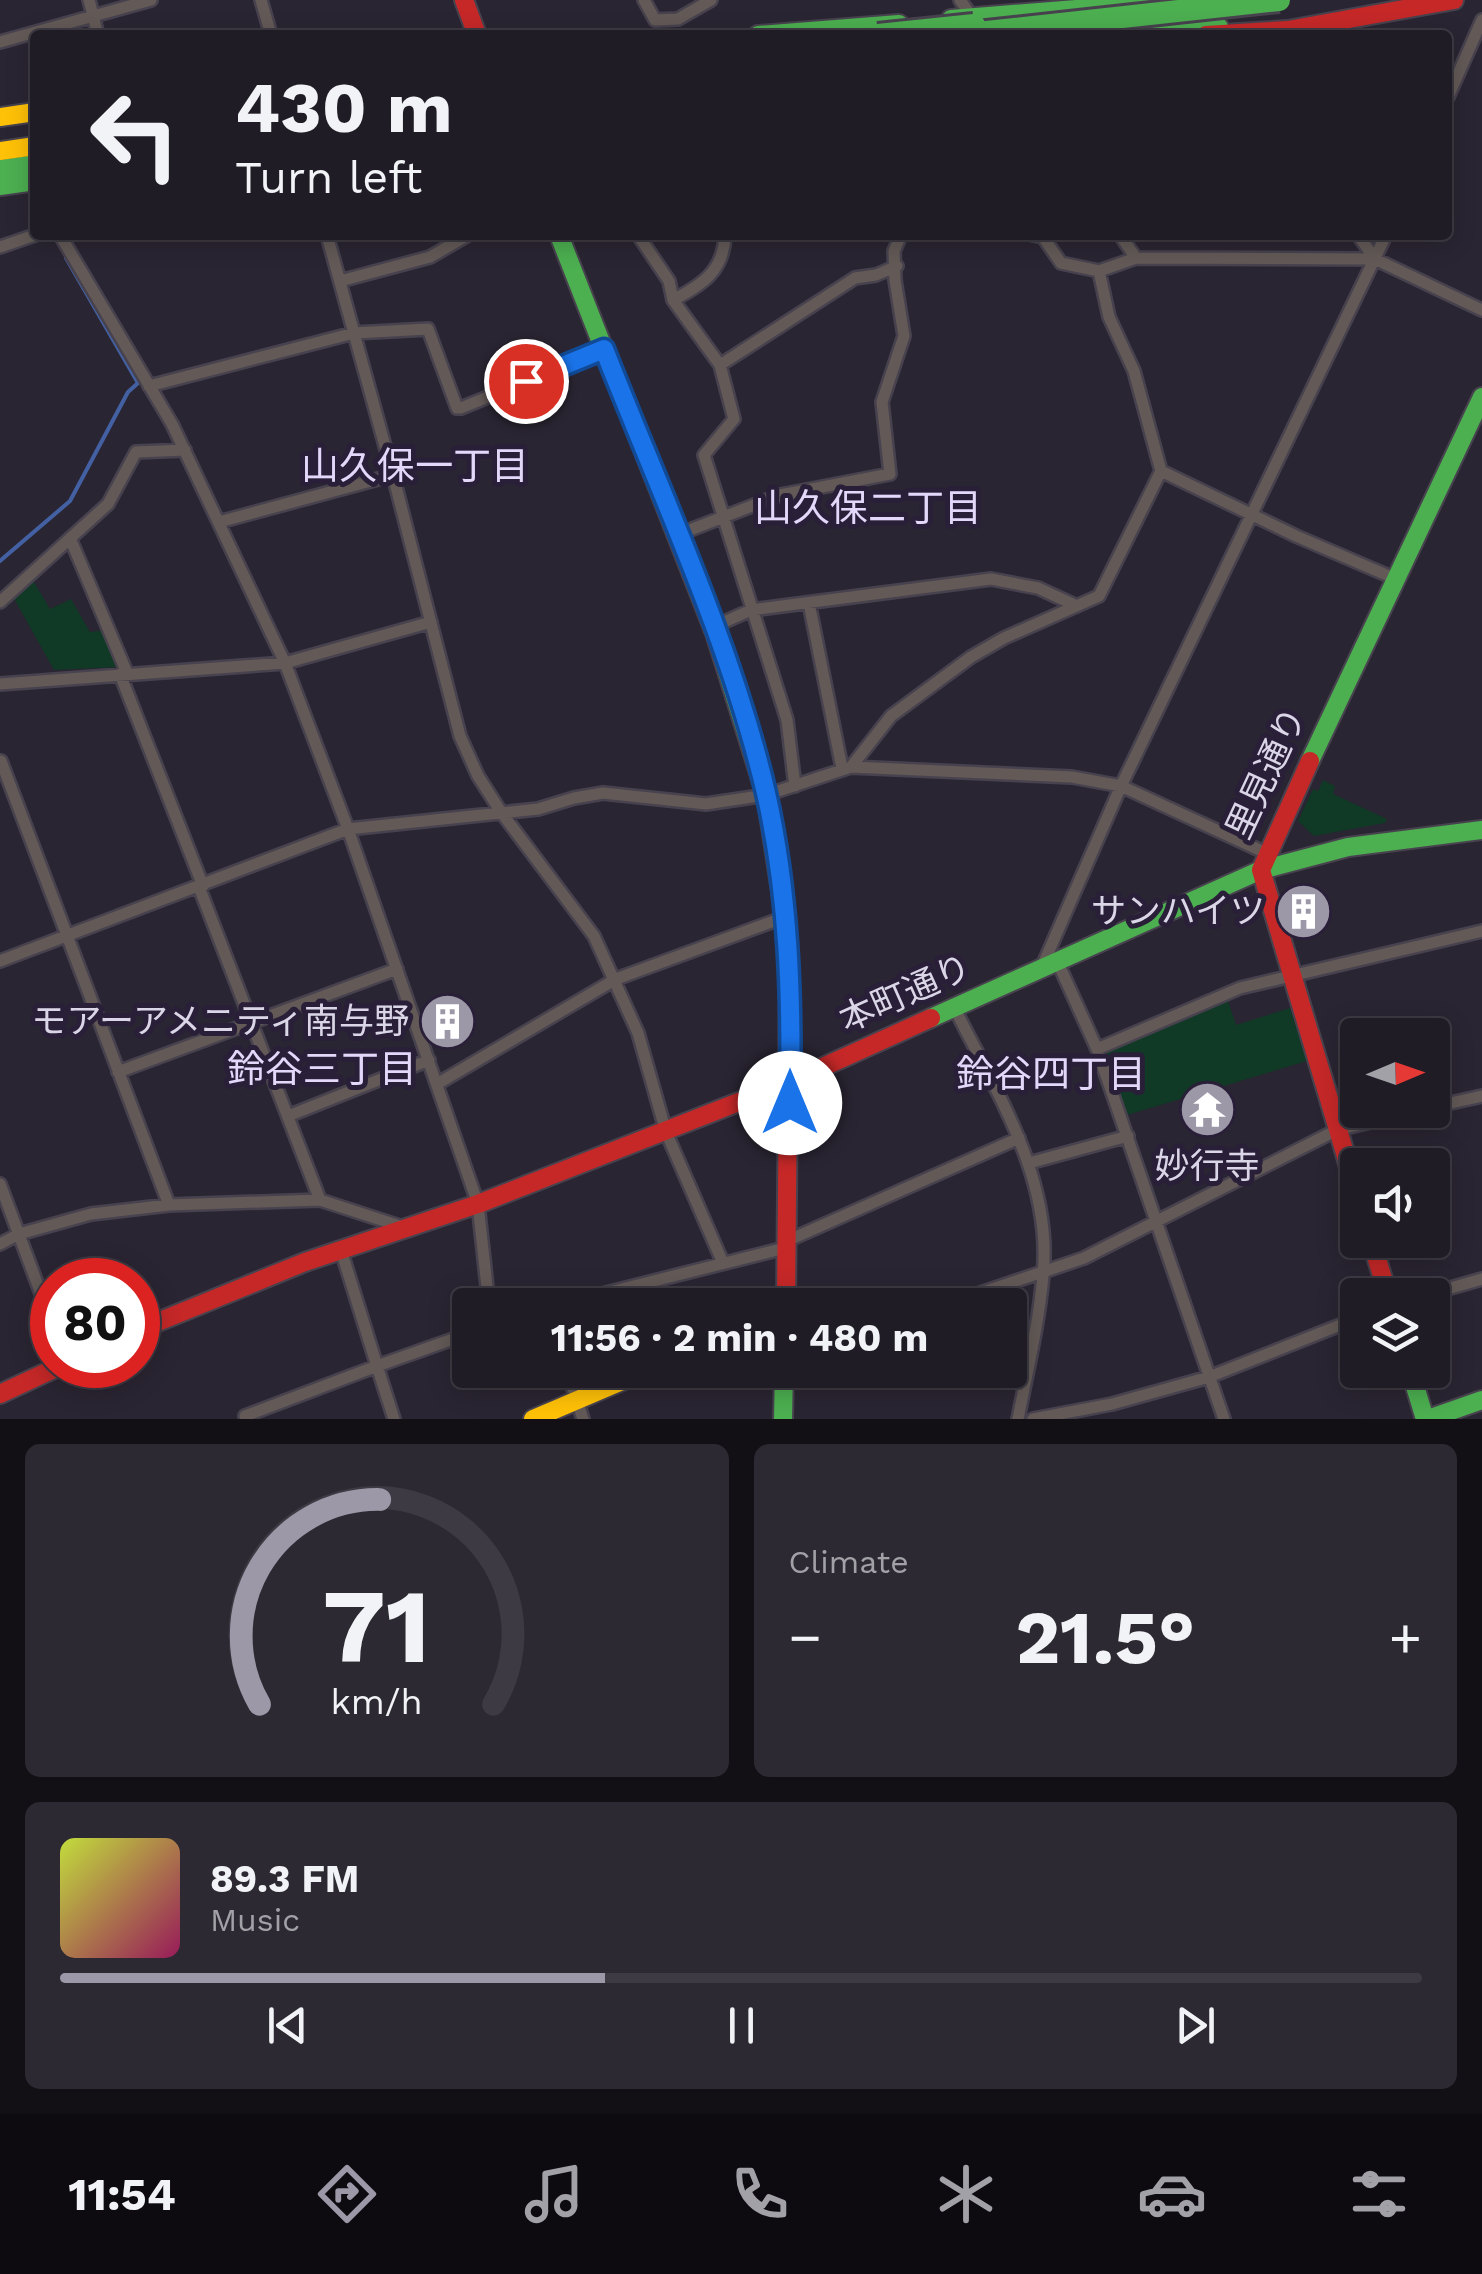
<!DOCTYPE html>
<html lang="en">
<head>
<meta charset="utf-8">
<style>
  :root { --surface:#201c26; --page:#2d2932; --text:#f1f3f6; --muted:#a2a1a7; --line:#3d3a43; --accent:#9d98a8 }
  body { margin:0; font-family:"Work Sans","Noto Sans JP",sans-serif; background:var(--page); color:var(--text); height:100vh; display:flex; flex-direction:column; font-size:38px; white-space:nowrap }
  * { box-sizing:border-box; margin:0 }
  p { font-size:32px; color:var(--muted) }
  .icon { flex:none; width:55px; height:55px; fill:none; stroke:currentColor; stroke-width:2; stroke-linecap:round; stroke-linejoin:round }
  .map { position:relative; height:1419px; overflow:hidden }
  .side { display:flex; flex-direction:column; gap:25px; padding:25px; background:#120f15; flex:1 }
  .side>* { flex:none }
  .guide { position:absolute; left:30px; top:30px; width:1422px; height:210px; border-radius:10px; box-shadow:0 5px 25px #0003,0 0 0 2px var(--line); background:#201c26; color:var(--text); overflow:hidden }
  .needle { width:65px; rotate:88deg }
  .controls { position:absolute; left:1340px; top:1018px; display:grid; gap:20px }
  .controls a { display:grid; place-items:center; width:110px; height:110px; border-radius:10px; background:var(--surface); box-shadow:0 5px 25px #0003,0 0 0 2px var(--line); font-size:50px }
  .speed { position:absolute; left:30px; top:1258px; display:flex; gap:20px; font-size:50px; font-weight:700; text-align:center }
  .speed>* { display:grid; place-content:center; width:130px; height:130px; border-radius:50%; background:var(--surface); box-shadow:0 5px 25px #0003,0 0 0 2px var(--line); line-height:1 }
  .speed .limit { border:15px solid #d22; background:#fff; color:#111 }
  .pin { position:absolute; display:grid; place-items:center; width:85px; height:85px; color:#fff; margin:-42px; border:5px solid #fff; border-radius:50%; box-shadow:0 2px 10px #0007 }
  .me { position:absolute; width:110px; margin:-55px; rotate:0deg; stroke-linejoin:round; filter:drop-shadow(0 0 8px #0008) }
  .turn { display:flex; align-items:center; gap:35px; height:210px; padding:0 40px; font-size:45px }
  .turn .icon { width:130px; height:130px; stroke-width:2.5 }
  .turn b { display:block; font-size:70px; line-height:85px }
  .big { font-size:75px; font-weight:700; line-height:1.1 }
  .side .tile { flex:1; display:flex; flex-direction:column; justify-content:center; gap:15px; min-width:0; padding:0 35px; border-radius:15px; background:var(--page) }
  .side .dial { align-items:center; gap:0 }
  .dial svg { height:260px; overflow:visible; fill:none; stroke:var(--line); stroke-width:7; stroke-linecap:round; text-anchor:middle }
  .dial text { fill:var(--text); stroke:none }
  .song { display:flex; align-items:center; gap:30px }
  .cover { width:120px; height:120px; border-radius:15px; background:linear-gradient(135deg,hsl(70 70% 55%),hsl(330 70% 35%)) }
  .played { height:10px; border-radius:5px; background:linear-gradient(90deg,var(--accent) 40%,var(--line) 40%) }
  .keys { display:flex; justify-content:space-around; direction:ltr }
  .heat { display:flex; justify-content:space-between; align-items:center; font-size:55px; direction:ltr }
  .side .tiles { flex:1; display:grid; gap:25px; grid-template-columns:1fr 1fr }
  .tile:last-child { grid-column:span 2 }
  .trip { position:absolute; left:452px; top:1288px; width:575px; height:100px; border-radius:10px; background:var(--surface); box-shadow:0 5px 25px #0003,0 0 0 2px var(--line); font-weight:700; line-height:100px; text-align:center }
  .tabs { display:flex; height:160px; justify-content:space-around; align-items:center; background:#0d0b0f; color:var(--muted) }
  .tabs .icon { width:70px; height:70px }
  .tabs .active { color:var(--accent) }
  .tabs b { font-size:45px; color:var(--text) }
  .map>svg:first-child { display:block }
  .green { fill:#103926 }
  .lines { fill:none; stroke-linecap:round; stroke-linejoin:round }
  .stream { stroke:#4361a2; stroke-width:4 }
  .street-casing { stroke:#47424e; stroke-width:16 }
  .fast-casing { stroke:#47424e; stroke-width:22 }
  .slow-casing { stroke:#47424e; stroke-width:22 }
  .jam-casing { stroke:#47424e; stroke-width:22 }
  .street { stroke:#635a57; stroke-width:11 }
  .fast { stroke:#4caf50; stroke-width:18 }
  .slow { stroke:#ffc107; stroke-width:18 }
  .jam { stroke:#c62828; stroke-width:18 }
  .fast-bridge-casing { stroke:#47424e; stroke-width:28; stroke-linecap:butt }
  .fast-bridge { stroke:#4caf50; stroke-width:22 }
  .route-casing { stroke:#114b97; stroke-width:25 }
  .route { stroke:#1a73e8; stroke-width:18 }
  .labels { text-anchor:middle; dominant-baseline:central; stroke-width:10; stroke-linejoin:round; paint-order:stroke }
  .street-label { font-size:35px; fill:#dbd6e7; stroke:#291f38 }
  .poi-label { font-size:35px; fill:#dbd6e7; stroke:#291f38; text-anchor:end }
  .neighbourhood-label { font-size:38px; fill:#e3d8fa; stroke:#291f38 }
</style>
</head>
<body>
<div class="map">
<svg width="1482" height="1419" viewBox="0 0 1482 1419">
  <rect width="100%" height="100%" fill="#2a2532"/>
  <path class="green" d="M31,577L50,609L71,599L90,632L106,630L119,667L54,670L12,595Z
    M1323,780L1335,786L1333,794L1387,819L1385,823L1314,836L1298,821L1313,789L1318,791Z
    M1227,998L1236,1025L1290,1008L1307,1061L1124,1116L1102,1049Z"/>
  <g class="lines">
    <path class="stream" d="M0,561L70,501L128,392L138,383L66,258"/>
    <defs>
      <path id="street" d="M89,0L98,35
        M261,0L271,35
        M644,0L655,20L678,19L711,0
        M960,0L973,18
        M0,42L151,0
        M1448,97L1482,20
        M60,235L172,424L285,663L348,829L478,1204L489,1305
        M327,235L393,475
        M638,235L669,281L673,300L720,365L734,419L704,455L787,720L795,786
        M1033,235L1043,237L1061,263L1099,271L1136,258L1120,235
        M1358,235L1375,259
        M0,247L35,235
        M1136,258L1375,259L1482,310
        M1099,271L1109,317L1134,371L1161,471L1296,536L1396,579
        M340,281L430,257L468,235
        M673,300C702,285 724,271 725,235
        M720,365L855,278L876,275L897,266
        M149,386L354,333L428,329L457,408H461L604,349
        M219,522L393,475L460,736L478,776L501,812L594,936L638,1033L666,1132L723,1263
        M677,535L780,495L890,474L882,402L904,336L895,280L894,251L901,235
        M70,538L127,673
        M0,602L108,504L136,452L185,450
        M809,603L842,768
        M713,627L751,610L991,579L1038,588L1077,606
        M120,674L203,886
        M0,684L285,663L431,622
        M1,761L169,1205
        M851,767L891,716L971,657L1004,638L1099,596L1161,471
        M199,887L320,1200
        M0,961L348,829L538,809L574,798L603,793L706,804L766,795L851,767L1072,777L1121,786L1266,853
        M1058,963L1097,1049L1224,1419
        M1041,969L1121,786L1386,235
        M955,1009C996,1092 1053,1179 1043,1275C1039,1323 1027,1372 1018,1419
        M1097,1049L1240,988L1482,931
        M118,1072L397,969
        M437,1084L616,979L785,917
        M1432,1107L1482,1096
        M288,1116L429,1060
        M1029,1163L1128,1136
        M0,1184L52,1323
        M789,1240L1019,1138
        M0,1244L19,1234L91,1214L169,1205L320,1200L406,1228
        M1426,1295L1482,1279
        M558,1305L789,1247
        M945,1305L1084,1258L1337,1130L1421,1110
        M567,1370L583,1419
        M246,1419L245,1416L377,1366L341,1250
        M394,1419L377,1366L470,1333
        M1033,1419L1112,1404L1209,1377L1358,1318"/>
      <path id="fast" d="M951,19L1164,2
        M758,35L899,24
        M1150,35L1219,27
        M0,169L35,164
        M0,186L35,181
        M559,235L715,633L766,795L785,917L789,978
        M1310,761L1482,397
        M931,1018L1261,870L1348,847L1482,830
        M1410,1370L1425,1419
        M783,1419L784,1370
        M1428,1419L1482,1400"/>
      <path id="slow" d="M0,117L35,112
        M0,151L35,146
        M533,1419L648,1370"/>
      <path id="jam" d="M464,0L477,35
        M1206,35L1288,30L1454,0
        M1310,761L1261,870L1358,1197
        M1371,1240L1388,1295
        M786,1305L789,978
        M138,1330L305,1262L478,1204L790,1082L931,1018
        M0,1394L62,1365"/>
    </defs>
    <use href="#street" class="street-casing"/>
    <use href="#fast" class="fast-casing"/>
    <use href="#slow" class="slow-casing"/>
    <use href="#jam" class="jam-casing"/>
    <use href="#street" class="street"/>
    <use href="#fast" class="fast"/>
    <use href="#slow" class="slow"/>
    <use href="#jam" class="jam"/>
    <defs>
      <path id="fast-bridge" d="M878,35L974,25
        M959,35L1279,0"/>
    </defs>
    <use href="#fast-bridge" class="fast-bridge-casing"/>
    <use href="#fast-bridge" class="fast-bridge"/>
  </g>
  <g class="lines">
    <defs>
      <path id="route" d="M526,381L604,349C660,492 731,643 766,793C789,894 792,999 790,1103"/>
    </defs>
    <use href="#route" class="route-casing"/>
    <use href="#route" class="route"/>
  </g>
  <defs>
    <symbol id="building-disc" viewBox="-11 -11 22 22"><circle r="9.5" fill="#9d98a8" stroke="#291f38"/><path d="M-4-6H4V6H1V3H-1V6H-4ZM-2.5-4.3h1.7v1.8h-1.7ZM.8-4.3h1.7v1.8H.8ZM-2.5-1h1.7V.8h-1.7ZM.8-1h1.7V.8H.8Z" fill="#fff"/></symbol>
    <symbol id="temple-disc" viewBox="-11 -11 22 22"><circle r="9.5" fill="#9d98a8" stroke="#291f38"/><path d="M0-6L5-2H3V0L6.5 2.5H4V6H1.5V3h-3V6H-4V2.5H-6.5L-3 0V-2H-5Z" fill="#fff"/></symbol>
  </defs>
  <g fill-rule="evenodd">
    <use href="#building-disc" x="1272" y="880" width="63" height="63"/>
    <use href="#building-disc" x="416" y="990" width="63" height="63"/>
    <use href="#temple-disc" x="1176" y="1078" width="63" height="63"/>
  </g>
  <g class="labels">
    <g class="street-label">
      <text transform="translate(1266 773) rotate(-65)">里見通り</text>
      <text transform="translate(905 993) rotate(-24)">本町通り</text>
    </g>
    <g class="poi-label">
      <text x="1265" y="911">サンハイツ</text>
      <text x="409" y="1021">モアーアメニティ南与野</text>
      <text x="1207" y="1166" text-anchor="middle">妙行寺</text>
    </g>
    <g class="neighbourhood-label">
      <text x="415" y="466">山久保一丁目</text>
      <text x="868" y="508">山久保二丁目</text>
      <text x="322" y="1069">鈴谷三丁目</text>
      <text x="1051" y="1074">鈴谷四丁目</text>
    </g>
  </g>
</svg>
<div class="controls">
<a><svg class="needle" viewBox="-14 -14 28 28"><path d="M0-13l5 13h-10z" fill="#e53935"/><path d="M0 13l5-13h-10z" fill="#a2a1a7"/></svg></a>
<a><svg class="icon" aria-label="sound" viewBox="0 0 24 24"><path d="M4 9h4l5-4v14l-5-4H4zM17 9q2 3 0 6"/></svg></a>
<a><svg class="icon" aria-label="layers" viewBox="0 0 24 24"><path d="M12 4l9 5-9 5-9-5zM3 14l9 5 9-5"/></svg></a>
</div>
<div class="speed"><div class="limit">80</div></div>
<div class="pin" style="left:526px;top:381px;background:#d93025"><svg class="icon" aria-label="arrive" viewBox="0 0 24 24"><path d="M6 21V4h12l-3 4 3 4H6"/></svg></div>
<svg class="me" style="left:790px;top:1103px" viewBox="-20 -20 40 40"><circle r="19" fill="#fff"/><path d="M0-13L10 11 0 6-10 11z" fill="#1a73e8"/></svg>
<div class="trip">11:56 · 2 min · 480 m</div>
<div class="guide">
<div class="turn"><svg class="icon" aria-label="left" viewBox="0 0 24 24"><path d="M17 20v-9H6M10 6l-5 5 5 5"/></svg><div><b>430 m</b>Turn left</div></div>
</div>
</div>
<section class="side">
<div class="tiles">
<div class="tile dial"><svg viewBox="0 0 100 80">
<path d="M14 69A42 42 0 1 1 86 69"/>
<path d="M14 69A42 42 0 0 1 51 6" stroke="#9d98a8"/>
<text x="50" y="56" font-size="32" font-weight="700">71</text>
<text x="50" y="72" font-size="11">km/h</text>
</svg></div>
<div class="tile"><p>Climate</p>
<div class="heat"><a>−</a><b class="big">21.5°</b><a>+</a></div>
</div>
<div class="tile">
<div class="song"><i class="cover"></i><div><b>89.3 FM</b><p>Music</p></div></div>
<div class="played"></div>
<div class="keys"><svg class="icon" aria-label="previous" viewBox="0 0 24 24"><path d="M18 5L8 12l10 7zM5 5v14"/></svg><svg class="icon" aria-label="pause" viewBox="0 0 24 24"><path d="M8 5v14M16 5v14"/></svg><svg class="icon" aria-label="next" viewBox="0 0 24 24"><path d="M6 5l10 7-10 7zM19 5v14"/></svg></div>
</div>
</div>
</section>
<nav class="tabs">
<b>11:54</b>
<svg class="icon active" aria-label="directions" viewBox="0 0 24 24"><path d="M12 3l9 9-9 9-9-9zM9 14v-3h6M13 9l2 2-2 2"/></svg>
<svg class="icon" aria-label="music" viewBox="0 0 24 24"><path d="M9 18V5l10-2v13"/><circle cx="6" cy="18" r="3"/><circle cx="16" cy="16" r="3"/></svg>
<svg class="icon" aria-label="phone" viewBox="0 0 24 24"><path d="M5 4h4l2 5-3 2q2 4 5 5l2-3 5 2v4C11 20 4 13 5 4z"/></svg>
<svg class="icon" aria-label="climate" viewBox="0 0 24 24"><path d="M12 3v18M4 7l16 10M4 17L20 7"/></svg>
<svg class="icon" aria-label="car" viewBox="0 0 24 24"><path d="M5 17H2v-5l4-1 3-4h7l3 4 3 1v5h-3M9 17h6M6 11h13"/><circle cx="7" cy="17" r="2"/><circle cx="17" cy="17" r="2"/></svg>
<svg class="icon" aria-label="filters" viewBox="0 0 24 24"><path d="M4 7h16M4 17h16"/><circle cx="9" cy="7" r="2"/><circle cx="15" cy="17" r="2"/></svg>
</nav>
</body>
</html>
